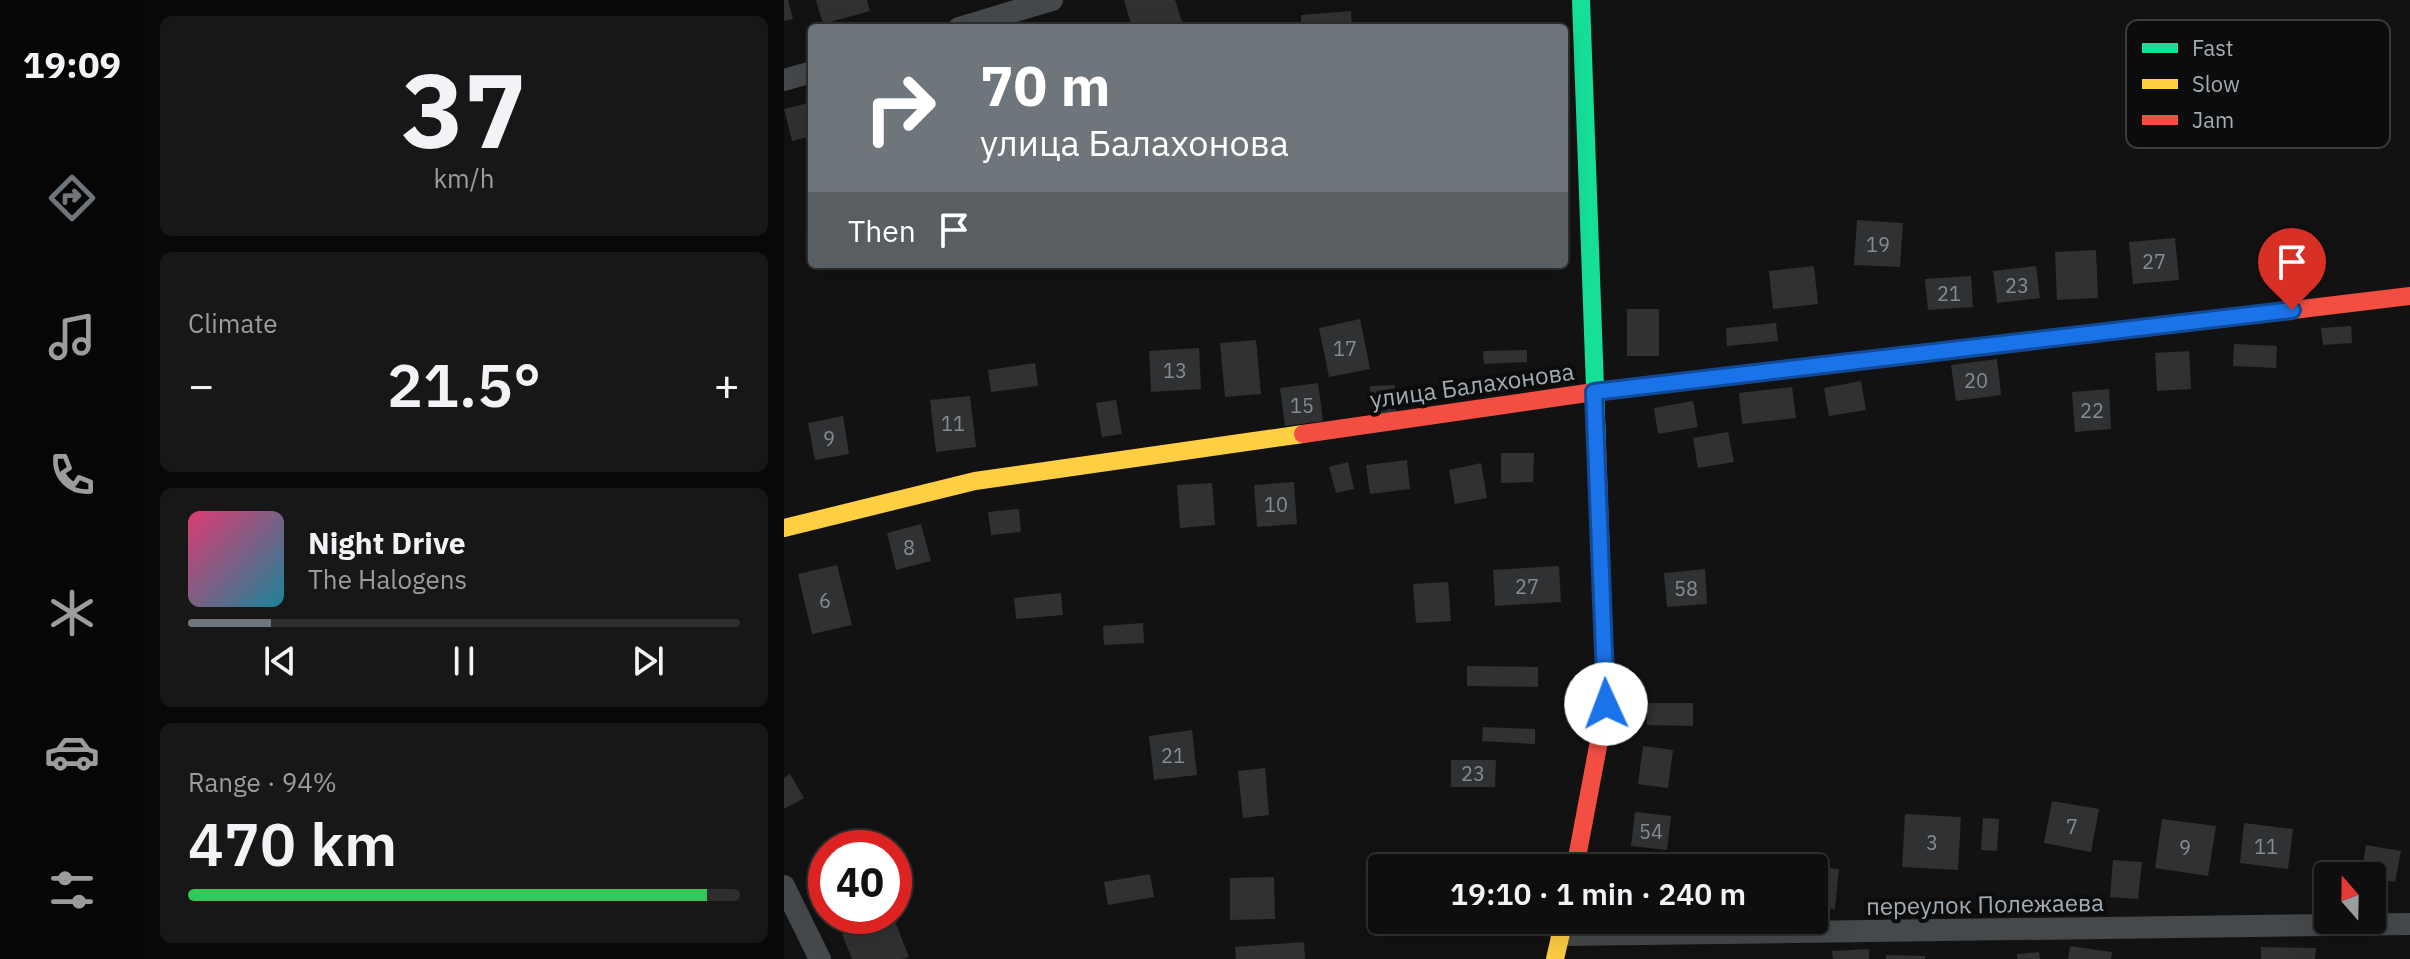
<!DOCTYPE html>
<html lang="en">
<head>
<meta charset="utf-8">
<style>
  :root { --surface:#0e0e0e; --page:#171717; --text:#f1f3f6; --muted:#9b9c9e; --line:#2e2e2e; --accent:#6f767b }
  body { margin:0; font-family:"IBM Plex Sans",sans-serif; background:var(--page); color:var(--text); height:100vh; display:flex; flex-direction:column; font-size:30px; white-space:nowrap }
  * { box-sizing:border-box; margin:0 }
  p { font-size:26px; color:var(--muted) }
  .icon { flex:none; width:44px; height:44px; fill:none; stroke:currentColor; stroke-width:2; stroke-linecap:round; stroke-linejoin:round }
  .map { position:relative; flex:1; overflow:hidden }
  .sheet { display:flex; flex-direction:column; gap:16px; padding:16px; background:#080808; width:640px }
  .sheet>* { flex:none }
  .top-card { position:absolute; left:24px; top:24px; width:760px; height:244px; border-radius:8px; box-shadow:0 8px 32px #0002,0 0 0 2px var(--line); background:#6f767b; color:#fff; overflow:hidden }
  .needle { width:52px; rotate:340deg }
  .buttons { position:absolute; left:1530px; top:862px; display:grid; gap:16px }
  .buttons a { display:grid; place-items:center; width:72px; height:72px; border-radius:8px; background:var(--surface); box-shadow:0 8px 32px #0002,0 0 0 2px var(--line); font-size:40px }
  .speed { position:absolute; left:24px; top:830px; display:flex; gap:16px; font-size:40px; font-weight:700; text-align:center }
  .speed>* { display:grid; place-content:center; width:104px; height:104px; border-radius:50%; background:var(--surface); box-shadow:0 8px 32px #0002,0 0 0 2px var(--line); line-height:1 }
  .speed .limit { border:12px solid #d22; background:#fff; color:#111 }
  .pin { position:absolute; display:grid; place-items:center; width:68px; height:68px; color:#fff; margin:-82px -34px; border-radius:50% 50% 50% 0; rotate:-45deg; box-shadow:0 0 8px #0007 }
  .pin .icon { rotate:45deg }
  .me { position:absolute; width:88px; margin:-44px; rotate:358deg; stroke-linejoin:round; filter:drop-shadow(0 0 6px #0008) }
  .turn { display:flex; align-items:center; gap:28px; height:168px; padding:0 40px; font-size:36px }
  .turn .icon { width:104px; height:104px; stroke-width:2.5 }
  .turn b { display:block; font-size:56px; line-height:68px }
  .then { display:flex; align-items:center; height:76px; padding:0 40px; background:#0003; gap:16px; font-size:30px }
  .big { font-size:60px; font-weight:600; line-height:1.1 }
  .sheet .card { flex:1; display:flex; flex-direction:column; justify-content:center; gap:12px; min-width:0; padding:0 28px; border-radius:12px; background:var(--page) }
  .sheet .dial { align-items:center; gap:0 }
  .dial b { font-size:104px; line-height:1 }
  .song { display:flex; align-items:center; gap:24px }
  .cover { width:96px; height:96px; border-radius:12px; background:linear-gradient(135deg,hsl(340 70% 55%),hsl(190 70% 35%)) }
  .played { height:8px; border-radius:4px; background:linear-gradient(90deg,var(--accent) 15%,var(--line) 15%) }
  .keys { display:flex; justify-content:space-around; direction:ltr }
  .heat { display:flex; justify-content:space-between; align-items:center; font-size:44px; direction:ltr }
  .charge { height:12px; border-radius:6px; background:linear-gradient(90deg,#34c759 94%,var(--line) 0) }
  .trip { position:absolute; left:584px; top:854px; width:460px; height:80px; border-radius:8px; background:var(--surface); box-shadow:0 8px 32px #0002,0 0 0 2px var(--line); font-weight:600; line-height:80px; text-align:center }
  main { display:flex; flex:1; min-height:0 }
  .menu { display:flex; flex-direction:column; width:144px; justify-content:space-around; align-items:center; background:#060606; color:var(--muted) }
  .menu .icon { width:56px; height:56px }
  .menu .current { color:var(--accent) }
  .menu b { font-size:36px; color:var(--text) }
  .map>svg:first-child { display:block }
  .building { fill:#2f3132 }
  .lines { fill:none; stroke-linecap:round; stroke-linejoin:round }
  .street { stroke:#46494b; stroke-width:22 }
  .fast { stroke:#16e098; stroke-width:18 }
  .slow { stroke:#ffcf43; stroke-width:18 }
  .jam { stroke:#f24e42; stroke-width:18 }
  .route-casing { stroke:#114b97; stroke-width:20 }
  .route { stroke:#1a73e8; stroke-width:14 }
  .labels { text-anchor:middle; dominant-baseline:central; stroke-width:8; stroke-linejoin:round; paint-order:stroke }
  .number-label { font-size:20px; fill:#848d94 }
  .street-label { font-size:24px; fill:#a1acb4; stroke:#0c0c0d }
  .key { fill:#0c0c0d; stroke:#393c3f; stroke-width:2 }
  .key-label { font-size:22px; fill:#a1acb4 }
</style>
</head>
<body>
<main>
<nav class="menu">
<b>19:09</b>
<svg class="icon current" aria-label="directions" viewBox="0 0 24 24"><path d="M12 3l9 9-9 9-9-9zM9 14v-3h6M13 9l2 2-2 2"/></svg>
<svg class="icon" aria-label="music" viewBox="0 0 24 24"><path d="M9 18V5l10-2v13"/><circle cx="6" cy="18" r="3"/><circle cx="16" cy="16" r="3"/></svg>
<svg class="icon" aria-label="phone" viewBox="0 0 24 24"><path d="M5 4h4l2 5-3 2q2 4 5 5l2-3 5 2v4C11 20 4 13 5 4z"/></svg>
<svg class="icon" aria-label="climate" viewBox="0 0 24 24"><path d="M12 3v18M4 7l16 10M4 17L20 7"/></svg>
<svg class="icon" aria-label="car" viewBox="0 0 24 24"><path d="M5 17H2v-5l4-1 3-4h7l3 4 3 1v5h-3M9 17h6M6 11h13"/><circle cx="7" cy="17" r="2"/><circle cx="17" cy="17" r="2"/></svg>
<svg class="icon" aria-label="filters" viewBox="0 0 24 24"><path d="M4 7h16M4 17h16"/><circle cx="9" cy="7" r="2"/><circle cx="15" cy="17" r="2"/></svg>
</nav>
<section class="sheet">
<div class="card dial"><b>37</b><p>km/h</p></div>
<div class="card"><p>Climate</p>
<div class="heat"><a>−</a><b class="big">21.5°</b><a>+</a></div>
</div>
<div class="card">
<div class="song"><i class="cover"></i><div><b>Night Drive</b><p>The Halogens</p></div></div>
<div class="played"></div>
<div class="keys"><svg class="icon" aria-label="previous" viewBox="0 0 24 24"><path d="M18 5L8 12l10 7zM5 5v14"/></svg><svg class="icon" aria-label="pause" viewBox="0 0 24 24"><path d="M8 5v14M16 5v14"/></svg><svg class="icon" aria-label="next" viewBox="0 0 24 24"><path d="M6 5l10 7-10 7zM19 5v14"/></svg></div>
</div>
<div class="card"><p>Range · 94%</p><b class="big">470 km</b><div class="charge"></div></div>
</section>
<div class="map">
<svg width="1626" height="959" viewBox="0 0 1626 959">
  <rect width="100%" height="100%" fill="#121212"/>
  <path class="building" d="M0,0H4L9,19L0,21Z
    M32,0H83L86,11L39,24Z
    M340,0H391L398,22L376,28H348Z
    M567,11L568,28H517V15Z
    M298,23L300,28H281V27Z
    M28,102V136L8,141L0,109Z
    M1073,220L1119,223L1116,267L1070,265Z
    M1391,238L1395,280L1349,284L1345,242Z
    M1505,245L1510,290L1491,292L1486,248Z
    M1312,250L1314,298L1273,300L1271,252Z
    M1030,266L1034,304L989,309L985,271Z
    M1252,266L1256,298L1213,303L1209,271Z
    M1187,276L1189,307L1144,310L1141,279Z
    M843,309H875V356H843Z
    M576,319L586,369L545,377L535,328Z
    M992,323L994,341L943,346L942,328Z
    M1567,326L1568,343L1539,345L1537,328Z
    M472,340L477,394L441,397L436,343Z
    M1450,344L1493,346L1492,368L1449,366Z
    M415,348L417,389L367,392L365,351Z
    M743,350V362L700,364L699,351Z
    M1405,351L1407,389L1373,391L1371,353Z
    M1213,359L1217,395L1172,401L1167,365Z
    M251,363L254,386L207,392L204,370Z
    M1077,381L1082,410L1045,416L1040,388Z
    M534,383L539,421L501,426L496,388Z
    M611,385L612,415L587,416L586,386Z
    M1008,387L1012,418L958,424L955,393Z
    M1325,389L1327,429L1291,432L1288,392Z
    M186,396L192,447L152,452L146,400Z
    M332,400L338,434L318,437L312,403Z
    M909,401L914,427L874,434L870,408Z
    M59,416L65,454L31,460L24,423Z
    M944,432L950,462L914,468L909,438Z
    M717,453H750L749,482L717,483Z
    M623,460L626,489L586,494L582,465Z
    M564,462L570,489L552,493L545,467Z
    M697,463L703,498L671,504L665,470Z
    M510,482L513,524L473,527L470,485Z
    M428,483L431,525L396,528L393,485Z
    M235,509L237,532L207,535L204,512Z
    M137,524L147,561L112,570L103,533Z
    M53,565L68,625L28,634L14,574Z
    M775,566L777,602L711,606L709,570Z
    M921,569L923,604L883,607L880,573Z
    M664,582L667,621L632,623L629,584Z
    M277,593L279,615L232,619L230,598Z
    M359,623L360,643L320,645L319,626Z
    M683,666L754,667V687L683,686Z
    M863,703H909V726L863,725Z
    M699,727L751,729V744L698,741Z
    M408,730L413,775L370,780L365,736Z
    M859,746L889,750L884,788L854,784Z
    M667,760H712L711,787H667Z
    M481,768L485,815L459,818L454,771Z
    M6,774L20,798L0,809V778Z
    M1268,801L1315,809L1307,852L1260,843Z
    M851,812L887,816L883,850L847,846Z
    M1121,814L1177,817L1174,870L1118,867Z
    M1199,818L1215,819L1213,851L1197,850Z
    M1378,819L1432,826L1424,876L1371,868Z
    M1460,823L1509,829L1504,869L1456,863Z
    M1582,845L1617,851L1611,882L1577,876Z
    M1329,860L1358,862L1354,899L1326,897Z
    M1030,867L1055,869L1051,909L1030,907Z
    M366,874L370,897L324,905L320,882Z
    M490,877L491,919L446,920V878Z
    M104,916H109L125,957L118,959H68L58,934Z
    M645,920H679V932H645Z
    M520,942L521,959H452L451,947Z
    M1286,946L1328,952L1327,959H1284Z
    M1477,947L1532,948L1531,959H1477Z
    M1085,949V959H1049L1048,951Z
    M1255,952L1256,959H1233V954Z
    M1102,955L1141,956V959H1102Z"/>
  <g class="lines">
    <path class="street" d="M175,28L268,0
      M0,80L28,72
      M0,886L36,959
      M777,935L1626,924"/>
    <path class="fast" d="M797,0L813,443
      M1142,353L1459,316"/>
    <path class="slow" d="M0,528L191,481L519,434
      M771,959L780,920"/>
    <path class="jam" d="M1459,316L1626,296
      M519,434L810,392L1142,353
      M791,868L822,704L813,443"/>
  </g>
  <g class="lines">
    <defs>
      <path id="route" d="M822,704L810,392L1508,310"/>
    </defs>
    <use href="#route" class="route-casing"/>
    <use href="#route" class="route"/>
  </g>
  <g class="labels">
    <g class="number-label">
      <text x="1094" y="244">19</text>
      <text x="1370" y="261">27</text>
      <text x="1233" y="285">23</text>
      <text x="1165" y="293">21</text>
      <text x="561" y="348">17</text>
      <text x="391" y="370">13</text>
      <text x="1192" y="380">20</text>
      <text x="518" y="405">15</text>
      <text x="1308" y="410">22</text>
      <text x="169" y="423">11</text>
      <text x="45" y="438">9</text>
      <text x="492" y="504">10</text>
      <text x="125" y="547">8</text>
      <text x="743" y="586">27</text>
      <text x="902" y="588">58</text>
      <text x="41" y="600">6</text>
      <text x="389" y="755">21</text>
      <text x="689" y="773">23</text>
      <text x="1288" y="826">7</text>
      <text x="867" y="831">54</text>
      <text x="1148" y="842">3</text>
      <text x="1482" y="846">11</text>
      <text x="1401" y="847">9</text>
    </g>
    <g class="street-label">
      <text transform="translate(688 385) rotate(-8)">улица Балахонова</text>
      <text transform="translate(1201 904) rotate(-1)">переулок Полежаева</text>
    </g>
  </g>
  <rect x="1342" y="20" width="264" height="128" rx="12" class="key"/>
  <rect x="1358" y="43" width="36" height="10" fill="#16e098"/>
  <rect x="1358" y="79" width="36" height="10" fill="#ffcf43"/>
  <rect x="1358" y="115" width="36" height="10" fill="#f24e42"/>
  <g class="key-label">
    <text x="1408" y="56">Fast</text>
    <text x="1408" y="92">Slow</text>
    <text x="1408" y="128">Jam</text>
  </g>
</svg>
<div class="buttons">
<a><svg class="needle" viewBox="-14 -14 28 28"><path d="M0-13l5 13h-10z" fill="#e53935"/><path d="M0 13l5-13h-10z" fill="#9b9c9e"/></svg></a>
</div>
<div class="speed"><div class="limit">40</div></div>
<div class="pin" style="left:1508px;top:310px;background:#d93025"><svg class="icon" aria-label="arrive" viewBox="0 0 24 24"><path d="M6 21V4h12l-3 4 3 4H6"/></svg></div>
<svg class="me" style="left:822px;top:704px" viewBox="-20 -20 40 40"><circle r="19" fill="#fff"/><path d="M0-13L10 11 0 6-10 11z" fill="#1a73e8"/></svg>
<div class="trip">19:10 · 1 min · 240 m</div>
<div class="top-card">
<div class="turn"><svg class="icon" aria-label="right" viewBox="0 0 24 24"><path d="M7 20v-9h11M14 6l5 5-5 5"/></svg><div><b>70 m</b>улица Балахонова</div></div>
<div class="then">Then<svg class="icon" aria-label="arrive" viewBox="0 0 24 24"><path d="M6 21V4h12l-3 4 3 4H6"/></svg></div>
</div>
</div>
</main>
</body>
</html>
